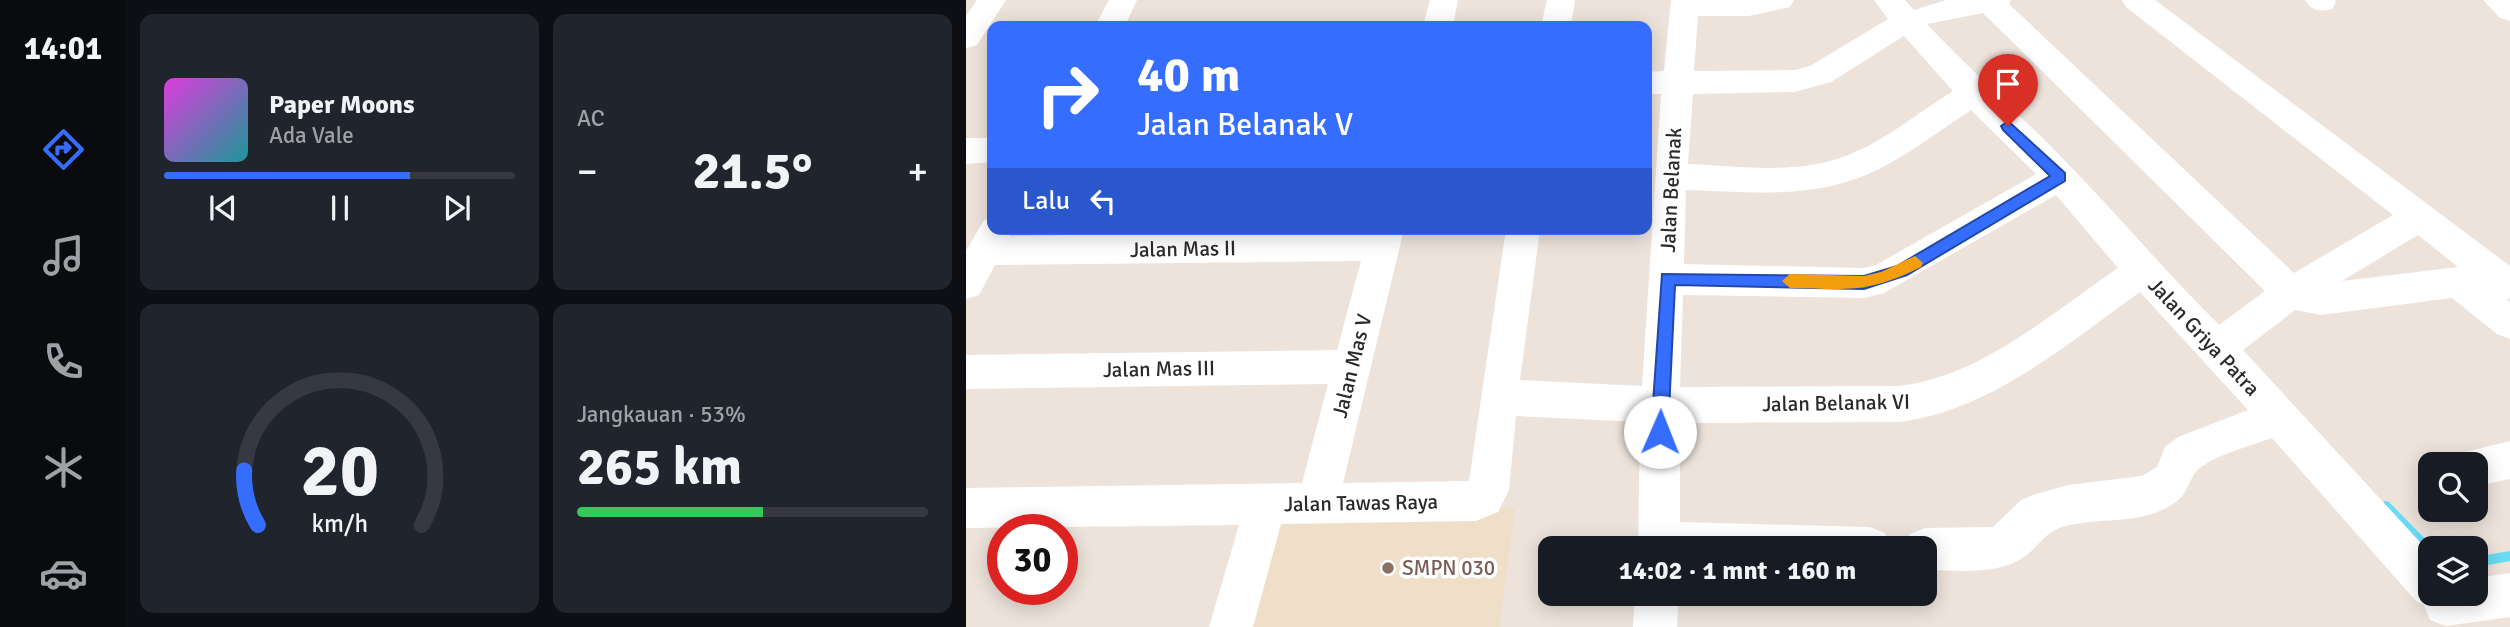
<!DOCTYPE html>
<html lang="id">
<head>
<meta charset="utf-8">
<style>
  :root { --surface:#171b24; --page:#20242c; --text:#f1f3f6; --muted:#9ea1a6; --line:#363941; --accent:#356eff }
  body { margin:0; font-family:Signika,sans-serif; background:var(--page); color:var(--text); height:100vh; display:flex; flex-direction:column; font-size:26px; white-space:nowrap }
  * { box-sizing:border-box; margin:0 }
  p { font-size:23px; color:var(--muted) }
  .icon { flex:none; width:38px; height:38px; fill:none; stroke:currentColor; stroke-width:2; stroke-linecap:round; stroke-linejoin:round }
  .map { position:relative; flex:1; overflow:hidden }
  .side { display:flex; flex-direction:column; gap:14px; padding:14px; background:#0d0f14; width:840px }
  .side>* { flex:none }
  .banner { position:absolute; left:21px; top:21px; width:665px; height:214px; border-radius:14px; box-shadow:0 4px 18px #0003; background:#356eff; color:#fff; overflow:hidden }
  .buttons { position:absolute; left:1452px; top:452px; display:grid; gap:14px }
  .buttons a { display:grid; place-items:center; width:70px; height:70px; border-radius:14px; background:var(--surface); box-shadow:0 4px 18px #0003; font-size:35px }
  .speed { position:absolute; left:21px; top:514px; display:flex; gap:14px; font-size:35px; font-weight:700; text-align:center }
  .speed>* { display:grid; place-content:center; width:91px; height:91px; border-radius:50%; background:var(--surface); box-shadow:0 4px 18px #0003; line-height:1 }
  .speed .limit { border:10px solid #d22; background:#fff; color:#111 }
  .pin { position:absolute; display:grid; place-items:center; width:60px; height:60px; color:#fff; margin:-72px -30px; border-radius:50% 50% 50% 0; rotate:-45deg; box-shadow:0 0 7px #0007 }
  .pin .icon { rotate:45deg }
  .me { position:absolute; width:77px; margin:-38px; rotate:1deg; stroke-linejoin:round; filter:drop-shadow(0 0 5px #0008) }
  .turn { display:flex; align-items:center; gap:24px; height:147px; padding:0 35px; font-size:32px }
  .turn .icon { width:91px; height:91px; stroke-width:2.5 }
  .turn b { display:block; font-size:49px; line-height:60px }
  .then { display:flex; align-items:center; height:66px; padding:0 35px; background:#0003; gap:14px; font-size:26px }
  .big { font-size:52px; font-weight:700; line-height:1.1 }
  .side .card { flex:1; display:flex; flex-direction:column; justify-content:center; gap:10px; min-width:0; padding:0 24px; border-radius:14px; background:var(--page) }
  .side .dial { align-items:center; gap:0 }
  .dial svg { height:182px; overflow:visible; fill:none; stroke:var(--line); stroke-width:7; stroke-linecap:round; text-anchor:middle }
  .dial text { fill:var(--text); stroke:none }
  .song { display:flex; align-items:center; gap:21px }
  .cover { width:84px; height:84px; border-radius:10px; background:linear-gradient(135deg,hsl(300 70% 55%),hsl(180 70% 35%)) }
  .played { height:7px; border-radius:4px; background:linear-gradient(90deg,var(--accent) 70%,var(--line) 70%) }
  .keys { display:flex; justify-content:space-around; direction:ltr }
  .heat { display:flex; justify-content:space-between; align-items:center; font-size:38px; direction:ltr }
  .charge { height:10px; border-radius:5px; background:linear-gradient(90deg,#34c759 53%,var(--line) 0) }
  .side .tiles { flex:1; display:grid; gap:14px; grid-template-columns:repeat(2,1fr) }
  .trip { position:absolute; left:572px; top:536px; width:399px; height:70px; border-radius:14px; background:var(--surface); box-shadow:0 4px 18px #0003; font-weight:700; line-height:70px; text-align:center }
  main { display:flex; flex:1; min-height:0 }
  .tab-bar { display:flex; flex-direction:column; width:126px; justify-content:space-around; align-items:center; background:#090b0e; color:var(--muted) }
  .tab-bar .icon { width:49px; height:49px }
  .tab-bar .selected { color:var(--accent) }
  .tab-bar b { font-size:32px; color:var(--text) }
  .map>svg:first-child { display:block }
  .education { fill:#efdfc9 }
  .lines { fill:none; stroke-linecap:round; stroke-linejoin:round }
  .stream { stroke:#68dcf4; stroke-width:10 }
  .minor { fill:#fff; fill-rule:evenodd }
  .route { fill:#356eff; stroke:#2248a6; stroke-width:2 }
  .slow { fill:#f59e0b }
  .education-dot { fill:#8d6e63; stroke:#fff; stroke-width:2.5 }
  .labels { text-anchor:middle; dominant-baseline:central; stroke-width:7; stroke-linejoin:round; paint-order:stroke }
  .street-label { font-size:21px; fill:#2a2a2a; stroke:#fff }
  .education-label { font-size:21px; fill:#785e54; stroke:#fff; text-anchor:start }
</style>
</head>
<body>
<main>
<nav class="tab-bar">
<b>14:01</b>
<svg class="icon selected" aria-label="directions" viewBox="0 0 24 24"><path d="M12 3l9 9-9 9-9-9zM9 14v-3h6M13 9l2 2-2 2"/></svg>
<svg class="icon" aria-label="music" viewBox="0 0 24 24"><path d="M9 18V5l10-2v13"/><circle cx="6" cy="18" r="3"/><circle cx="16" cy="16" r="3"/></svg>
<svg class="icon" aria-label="phone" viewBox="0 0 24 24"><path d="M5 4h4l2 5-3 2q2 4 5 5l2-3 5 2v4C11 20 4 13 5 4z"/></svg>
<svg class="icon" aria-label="climate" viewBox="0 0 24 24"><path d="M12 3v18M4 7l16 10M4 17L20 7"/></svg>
<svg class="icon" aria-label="car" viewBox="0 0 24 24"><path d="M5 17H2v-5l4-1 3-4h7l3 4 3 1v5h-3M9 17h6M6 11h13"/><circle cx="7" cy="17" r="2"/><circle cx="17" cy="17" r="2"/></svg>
</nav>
<section class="side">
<div class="tiles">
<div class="card">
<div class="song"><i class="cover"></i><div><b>Paper Moons</b><p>Ada Vale</p></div></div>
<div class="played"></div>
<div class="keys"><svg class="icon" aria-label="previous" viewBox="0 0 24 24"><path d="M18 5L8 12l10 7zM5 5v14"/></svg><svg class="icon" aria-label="pause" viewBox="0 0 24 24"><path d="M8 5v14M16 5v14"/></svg><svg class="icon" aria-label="next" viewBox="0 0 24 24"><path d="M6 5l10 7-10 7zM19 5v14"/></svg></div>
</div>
<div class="card"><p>AC</p>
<div class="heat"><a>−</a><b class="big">21.5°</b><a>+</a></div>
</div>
<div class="card dial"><svg viewBox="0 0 100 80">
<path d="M14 69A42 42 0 1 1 86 69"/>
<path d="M14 69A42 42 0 0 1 8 45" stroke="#356eff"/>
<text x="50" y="56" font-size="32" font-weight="700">20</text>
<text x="50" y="72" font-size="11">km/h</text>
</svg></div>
<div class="card"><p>Jangkauan · 53%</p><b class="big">265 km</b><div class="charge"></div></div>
</div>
</section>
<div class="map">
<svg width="1544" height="627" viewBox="0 0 1544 627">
  <rect width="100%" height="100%" fill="#ede3db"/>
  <path class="education" d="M319,509H549L533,627H286Z"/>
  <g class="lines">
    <path class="stream" d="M1420,506L1465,552
      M1510,562L1544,556"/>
    <path class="minor" d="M11,0H40L11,45L0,48V16Z
      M143,0H171L159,26H129Z
      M464,0H492L487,26H457Z
      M581,0H609L605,26H575Z
      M705,0H828L824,7L783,16H732L728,71L829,70L844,66L922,19L908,0H939L948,10L980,0H1045L1043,4L1328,273L1427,215L1160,7L1156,0H1189L1544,266V298L1541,299L1544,302V339L1531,334L1486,298L1355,315L1329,310L1277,350L1465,554V593H1510V578L1544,573V617L1480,626L1464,620L1458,605L1450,601L1306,438C1288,445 1240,457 1229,473C1219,488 1222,495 1204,506C1171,525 1136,517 1100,526C1079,531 1074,546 1058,557C1031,576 991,570 959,570V548H938L944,534L959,528L1027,527L1055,500L1070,494L1102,485L1176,476L1191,467L1199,447L1212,437L1282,410L1174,292C1101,344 1024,411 933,422L714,423V522L904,527L919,533L925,548H672L674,422L550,416L543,490L532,512L510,521L315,524L287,627H243L273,525L0,528V488L336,483L362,384L0,389V355L371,350L395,261L29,265L13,295L0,299V251L18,220L26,217V229H47L44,236L438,229L377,483L503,481L540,229H574L554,380L676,386L695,94H681V72L698,71ZM1017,13L1299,291L1253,325C1202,274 1156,220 1106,168C1059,119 1008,74 961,24ZM938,36L987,91C950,114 913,146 871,159C824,174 770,166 722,164L727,94L829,92L865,82ZM1005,110L1070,174L910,265L898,268L718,264L720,190C781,192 843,199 900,175C938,159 971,132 1005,110ZM1090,195L1152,268C1086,313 1014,377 933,386L714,387L717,295L898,298L918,293ZM1452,235L1492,267L1376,281Z
      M1339,0H1369L1370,2L1366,9C1354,12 1346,11 1339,0Z
      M1517,0H1544V21L1534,18Z
      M0,138H26V162L0,164Z
      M1544,441V479L1510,486V464H1491L1496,453Z
      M669,593H713L711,627H667Z"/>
  </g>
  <path class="route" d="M1042,121L1099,173V181L941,275L898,289L709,285L702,432L700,438H687L685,432L696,274L898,276L931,266L1084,176L1037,130L1035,126Z"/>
  <path class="slow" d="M949,256L957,263L955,267C901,294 881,289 824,288L816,281L824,274L898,276L915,272Z"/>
  <circle class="education-dot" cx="422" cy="568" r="7"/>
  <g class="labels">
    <g class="street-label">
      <text transform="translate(705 190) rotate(-87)">Jalan Belanak</text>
      <text transform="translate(217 249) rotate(-1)">Jalan Mas II</text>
      <text transform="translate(1238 337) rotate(47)">Jalan Griya Patra</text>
      <text transform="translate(386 366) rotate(-76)">Jalan Mas V</text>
      <text transform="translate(193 369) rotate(-1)">Jalan Mas III</text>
      <text transform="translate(870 403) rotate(-1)">Jalan Belanak VI</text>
      <text transform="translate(395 503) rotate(-1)">Jalan Tawas Raya</text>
    </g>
    <g class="education-label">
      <text x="436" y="568">SMPN 030</text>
    </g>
  </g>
</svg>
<div class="buttons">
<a><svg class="icon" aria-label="search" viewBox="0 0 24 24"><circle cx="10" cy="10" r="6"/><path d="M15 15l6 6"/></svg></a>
<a><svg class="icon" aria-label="layers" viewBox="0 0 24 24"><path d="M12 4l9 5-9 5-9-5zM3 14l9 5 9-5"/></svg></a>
</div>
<div class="speed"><div class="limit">30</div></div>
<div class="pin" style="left:1042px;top:126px;background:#d93025"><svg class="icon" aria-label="arrive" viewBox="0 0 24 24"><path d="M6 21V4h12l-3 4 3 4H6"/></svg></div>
<svg class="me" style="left:694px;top:432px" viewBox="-20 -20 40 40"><circle r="19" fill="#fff"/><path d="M0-13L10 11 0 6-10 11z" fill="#356eff"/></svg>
<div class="trip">14:02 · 1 mnt · 160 m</div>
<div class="banner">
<div class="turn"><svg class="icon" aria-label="right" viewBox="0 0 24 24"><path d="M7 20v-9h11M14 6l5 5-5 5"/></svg><div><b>40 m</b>Jalan Belanak V</div></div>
<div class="then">Lalu<svg class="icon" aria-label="left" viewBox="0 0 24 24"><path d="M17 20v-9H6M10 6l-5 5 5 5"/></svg></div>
</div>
</div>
</main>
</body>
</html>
